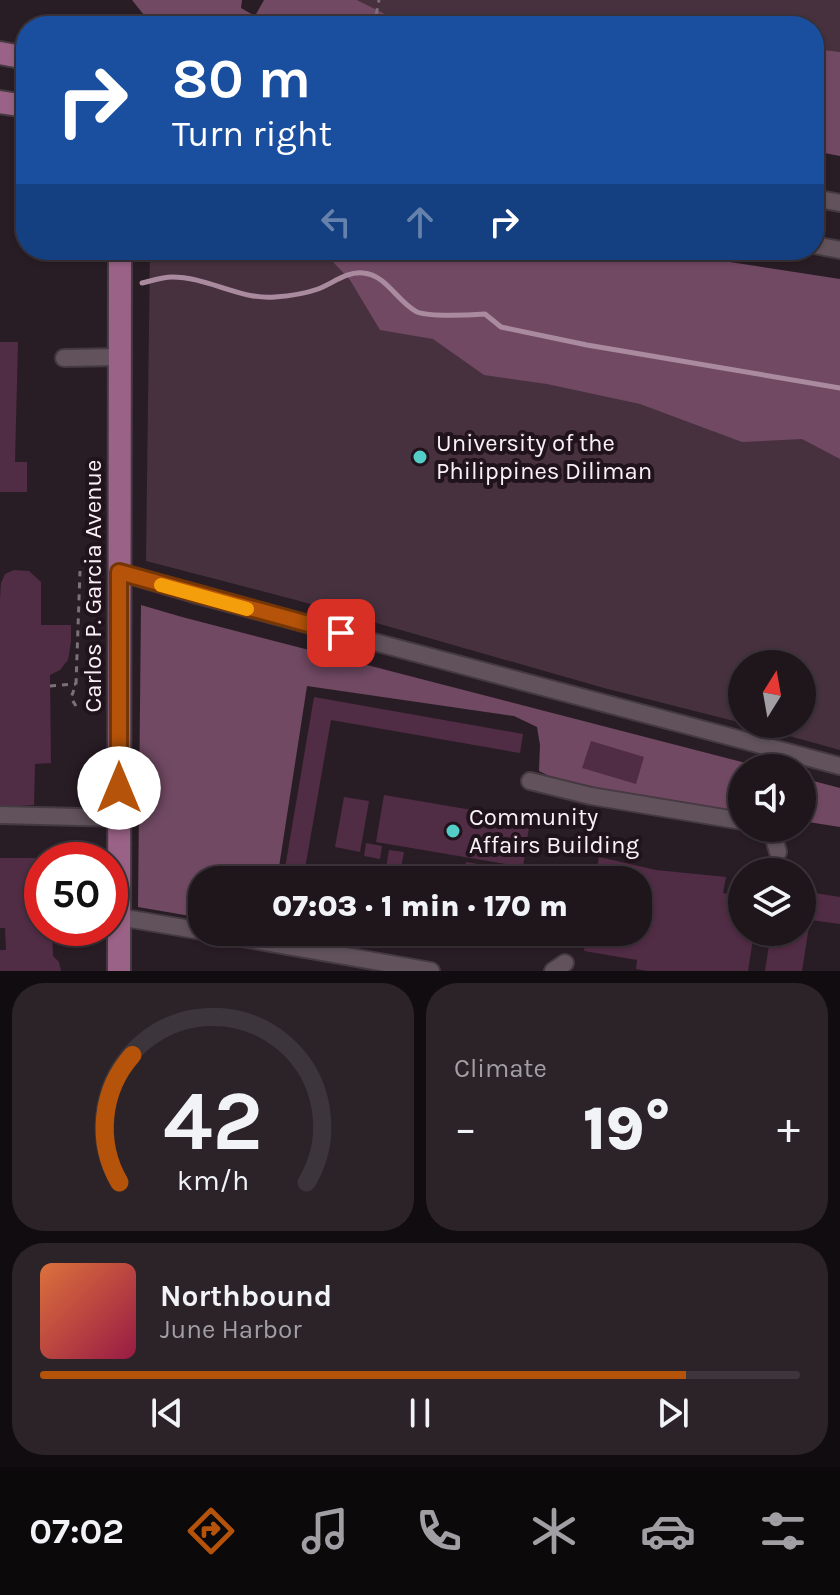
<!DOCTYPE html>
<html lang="en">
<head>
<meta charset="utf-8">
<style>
  :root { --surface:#1f161c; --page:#2c2329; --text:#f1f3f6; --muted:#a19fa3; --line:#3c353b; --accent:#b45309 }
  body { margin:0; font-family:Karla,sans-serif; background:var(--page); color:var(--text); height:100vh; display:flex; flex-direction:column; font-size:30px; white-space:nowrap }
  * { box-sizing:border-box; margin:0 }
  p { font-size:26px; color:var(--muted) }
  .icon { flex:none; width:44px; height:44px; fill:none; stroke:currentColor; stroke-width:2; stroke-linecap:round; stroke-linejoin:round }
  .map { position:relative; height:971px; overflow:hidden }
  .panel { display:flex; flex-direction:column; gap:12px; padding:12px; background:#110c0f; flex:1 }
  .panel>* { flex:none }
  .top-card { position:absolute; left:16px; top:16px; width:808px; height:244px; border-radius:32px; box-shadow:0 2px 6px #0004,0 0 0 2px var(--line); background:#1a4fa0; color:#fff; overflow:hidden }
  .needle { width:52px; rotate:11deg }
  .controls { position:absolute; left:728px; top:650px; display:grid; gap:16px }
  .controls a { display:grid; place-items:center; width:88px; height:88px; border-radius:50%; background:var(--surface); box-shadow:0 2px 6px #0004,0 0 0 2px var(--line); font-size:40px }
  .speed { position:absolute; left:24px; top:842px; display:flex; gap:16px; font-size:40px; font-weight:700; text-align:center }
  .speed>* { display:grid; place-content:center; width:104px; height:104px; border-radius:50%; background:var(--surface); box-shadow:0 2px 6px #0004,0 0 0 2px var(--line); line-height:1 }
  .speed .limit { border:12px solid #d22; background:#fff; color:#111 }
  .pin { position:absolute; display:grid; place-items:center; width:68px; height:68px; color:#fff; margin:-34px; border-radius:16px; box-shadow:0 4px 12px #0006 }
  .me { position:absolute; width:88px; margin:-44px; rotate:0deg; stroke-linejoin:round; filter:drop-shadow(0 0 6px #0008) }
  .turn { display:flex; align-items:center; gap:28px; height:168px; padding:0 24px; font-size:36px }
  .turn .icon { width:104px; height:104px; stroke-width:2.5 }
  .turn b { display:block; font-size:56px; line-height:68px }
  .lanes { display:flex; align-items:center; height:76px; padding:0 24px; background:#0003; justify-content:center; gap:40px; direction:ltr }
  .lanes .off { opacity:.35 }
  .big { font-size:60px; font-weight:800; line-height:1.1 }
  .panel .widget { flex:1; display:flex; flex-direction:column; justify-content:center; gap:12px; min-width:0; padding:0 28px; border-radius:32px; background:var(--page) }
  .panel .dial { align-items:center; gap:0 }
  .dial svg { height:208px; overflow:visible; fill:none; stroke:var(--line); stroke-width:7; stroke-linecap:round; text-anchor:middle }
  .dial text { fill:var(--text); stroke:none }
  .song { display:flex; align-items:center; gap:24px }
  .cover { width:96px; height:96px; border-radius:12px; background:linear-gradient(135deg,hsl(20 70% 55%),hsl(340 70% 35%)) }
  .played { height:8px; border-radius:4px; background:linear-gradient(90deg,var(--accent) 85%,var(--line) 85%) }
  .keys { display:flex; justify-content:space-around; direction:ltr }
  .heat { display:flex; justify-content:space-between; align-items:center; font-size:44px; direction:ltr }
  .panel .tiles { flex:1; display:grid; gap:12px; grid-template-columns:1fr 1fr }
  .widget:last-child { grid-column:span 2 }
  .trip { position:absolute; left:188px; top:866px; width:464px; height:80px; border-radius:32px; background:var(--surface); box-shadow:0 2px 6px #0004,0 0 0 2px var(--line); font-weight:800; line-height:80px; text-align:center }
  .tab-bar { display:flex; height:128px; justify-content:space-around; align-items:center; background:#0c090b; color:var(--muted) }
  .tab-bar .icon { width:56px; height:56px }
  .tab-bar .current { color:var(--accent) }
  .tab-bar b { font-size:36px; color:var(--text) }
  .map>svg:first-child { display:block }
  .green { fill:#47313f }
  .forest { fill:#714963 }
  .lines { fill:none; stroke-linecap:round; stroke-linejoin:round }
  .stream { stroke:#aa8a9e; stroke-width:5 }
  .building { fill:#512c45 }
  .minor-casing { stroke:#453a41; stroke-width:20 }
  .major-casing { stroke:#453a41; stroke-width:26 }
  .path { stroke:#7c7178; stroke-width:3; stroke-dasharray:6 6; stroke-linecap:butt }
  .minor { stroke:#61525b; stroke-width:16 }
  .major { stroke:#996286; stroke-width:22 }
  .route-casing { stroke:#753606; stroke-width:20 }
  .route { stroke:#b45309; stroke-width:14 }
  .slow { stroke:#f59e0b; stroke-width:14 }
  .poi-dot { fill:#54cdc8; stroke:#20131b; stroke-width:3 }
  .labels { text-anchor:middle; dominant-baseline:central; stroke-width:8; stroke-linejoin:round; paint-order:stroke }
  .poi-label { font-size:24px; fill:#faf1f6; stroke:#20131b; text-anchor:start }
  .street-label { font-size:24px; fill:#faf1f6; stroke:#20131b }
</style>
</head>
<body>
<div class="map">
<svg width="840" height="971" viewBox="0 0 840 971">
  <rect width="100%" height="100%" fill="#291d25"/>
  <path class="green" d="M357,0H840V52L825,50L814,53V26H519L516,23L509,26H386L388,16Z
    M150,250H641L840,280V750L746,724H802V664H742V723L604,688L296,600L146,561Z"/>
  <path class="forest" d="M132,0H242L241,8L255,16L264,0H357L389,16L386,26H161L144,15Z
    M825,50L840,52V156L814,151V53Z
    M322,250H652L840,279V459L802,439L742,442L640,404L547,384L484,375L433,339L380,330L350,280Z
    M141,605L182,617L765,768H742V812L563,783L539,771L540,745L537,727L514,716L307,686L277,880H202V918L138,907Z
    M802,778L840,788V827L802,821Z"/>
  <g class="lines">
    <path class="stream" d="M142,283C151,281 162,277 172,277C208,277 239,300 275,297C289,296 304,294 318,289C332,284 347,271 363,273C387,275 397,302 417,312C429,317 471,315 485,314L501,327L587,345L840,388"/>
  </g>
  <path class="building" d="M0,342H18L15,462H27V492H0Z
    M14,570L29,571L41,582V625H71V642L68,660L60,670L50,675L51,763L35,764L34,805L0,807V598L1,583L5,574Z
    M314,697L523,734L520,753L331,720L303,880H283Z
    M591,741L644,757L636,784L582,768Z
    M384,795L530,820L523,867L376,842Z
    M344,797L369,801L360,852L335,847Z
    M366,843L382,846L380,859L364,856Z
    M389,850L404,852L399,877L385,874Z
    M599,857L656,870L726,877L723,893L742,896V932H754L748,971H648L636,969L637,960L584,951L587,932H638V880H595Z
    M0,858H42V928H52L53,956L59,962L61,971H0V950H6L5,928H0Z
    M466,862L484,865L482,880H463Z
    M802,891L840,897V924L810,920L802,971H765L771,932H802Z
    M388,932H449L447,947L388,936Z"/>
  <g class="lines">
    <defs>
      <path id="minor" d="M814,198L840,203
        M814,245L840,250
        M64,358L120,357
        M119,572L194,594L840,766
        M530,781L591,796L742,821
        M0,815L119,818
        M774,828V838L778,852
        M119,917L202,931
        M208,932L431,971
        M553,971L565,963"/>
      <path id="major" d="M0,53L26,58
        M0,102L26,106
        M119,971L120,250"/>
    </defs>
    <use href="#minor" class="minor-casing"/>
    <use href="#major" class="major-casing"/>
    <path class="path" d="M374,26L379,0
      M50,686L76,684
      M76,706L71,698L76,684L80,571"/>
    <use href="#minor" class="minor"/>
    <use href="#major" class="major"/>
  </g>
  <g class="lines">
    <defs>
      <path id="route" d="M119,788V572L341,633"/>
    </defs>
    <use href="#route" class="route-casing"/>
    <use href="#route" class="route"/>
    <path class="slow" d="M161,585L247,609"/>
  </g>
  <g class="poi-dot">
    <circle cx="420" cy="457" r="8"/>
    <circle cx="453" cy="831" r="8"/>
  </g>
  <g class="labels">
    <g class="poi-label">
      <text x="436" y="443">University of the<tspan x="436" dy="28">Philippines Diliman</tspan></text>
      <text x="469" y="817">Community<tspan x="469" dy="28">Affairs Building</tspan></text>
    </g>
    <g class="street-label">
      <text transform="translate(93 586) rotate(-90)">Carlos P. Garcia Avenue</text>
    </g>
  </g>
</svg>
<div class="controls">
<a><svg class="needle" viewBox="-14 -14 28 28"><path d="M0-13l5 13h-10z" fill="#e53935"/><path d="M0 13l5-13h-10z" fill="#a19fa3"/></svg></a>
<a><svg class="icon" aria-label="sound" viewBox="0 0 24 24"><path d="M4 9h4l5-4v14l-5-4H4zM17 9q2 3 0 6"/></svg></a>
<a><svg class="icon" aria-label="layers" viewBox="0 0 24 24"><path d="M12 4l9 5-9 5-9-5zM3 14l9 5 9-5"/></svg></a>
</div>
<div class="speed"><div class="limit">50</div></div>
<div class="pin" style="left:341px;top:633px;background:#d93025"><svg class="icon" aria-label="arrive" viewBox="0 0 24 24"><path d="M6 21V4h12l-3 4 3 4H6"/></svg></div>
<svg class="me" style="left:119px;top:788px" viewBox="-20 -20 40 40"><circle r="19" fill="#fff"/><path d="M0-13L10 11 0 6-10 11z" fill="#b45309"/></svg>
<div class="trip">07:03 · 1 min · 170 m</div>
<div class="top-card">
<div class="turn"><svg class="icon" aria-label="right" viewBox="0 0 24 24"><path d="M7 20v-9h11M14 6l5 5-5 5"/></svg><div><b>80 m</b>Turn right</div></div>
<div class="lanes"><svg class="icon off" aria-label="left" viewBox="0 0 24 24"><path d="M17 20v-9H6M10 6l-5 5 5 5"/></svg><svg class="icon off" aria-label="ahead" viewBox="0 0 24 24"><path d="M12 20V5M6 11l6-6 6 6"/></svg><svg class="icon" aria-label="right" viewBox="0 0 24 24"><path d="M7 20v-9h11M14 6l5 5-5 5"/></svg></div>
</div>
</div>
<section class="panel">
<div class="tiles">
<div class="widget dial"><svg viewBox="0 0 100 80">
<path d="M14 69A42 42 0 1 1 86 69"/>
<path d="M14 69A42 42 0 0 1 19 20" stroke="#b45309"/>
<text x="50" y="56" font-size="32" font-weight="700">42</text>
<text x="50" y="72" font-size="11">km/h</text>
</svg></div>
<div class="widget"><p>Climate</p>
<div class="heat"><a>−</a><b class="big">19°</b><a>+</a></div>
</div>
<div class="widget">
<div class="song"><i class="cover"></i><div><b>Northbound</b><p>June Harbor</p></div></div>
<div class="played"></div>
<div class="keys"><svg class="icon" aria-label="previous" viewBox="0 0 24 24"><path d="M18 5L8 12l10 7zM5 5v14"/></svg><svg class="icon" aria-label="pause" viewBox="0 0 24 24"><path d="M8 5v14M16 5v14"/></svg><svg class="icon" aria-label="next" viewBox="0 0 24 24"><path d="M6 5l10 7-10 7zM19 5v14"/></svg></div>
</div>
</div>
</section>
<nav class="tab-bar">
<b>07:02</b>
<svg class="icon current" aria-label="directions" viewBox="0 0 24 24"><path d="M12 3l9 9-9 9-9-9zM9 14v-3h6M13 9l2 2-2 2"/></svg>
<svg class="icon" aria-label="music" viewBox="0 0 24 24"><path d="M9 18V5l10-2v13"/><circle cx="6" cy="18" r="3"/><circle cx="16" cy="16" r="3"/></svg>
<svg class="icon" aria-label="phone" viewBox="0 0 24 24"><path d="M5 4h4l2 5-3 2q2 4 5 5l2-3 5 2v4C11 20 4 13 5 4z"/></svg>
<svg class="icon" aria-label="climate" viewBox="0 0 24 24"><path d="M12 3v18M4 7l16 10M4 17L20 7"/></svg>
<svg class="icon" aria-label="car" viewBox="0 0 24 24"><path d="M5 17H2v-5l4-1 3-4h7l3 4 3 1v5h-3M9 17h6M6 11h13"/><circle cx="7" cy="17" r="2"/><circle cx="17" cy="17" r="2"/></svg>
<svg class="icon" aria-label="filters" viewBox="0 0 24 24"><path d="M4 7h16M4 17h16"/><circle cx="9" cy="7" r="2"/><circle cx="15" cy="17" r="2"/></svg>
</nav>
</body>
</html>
